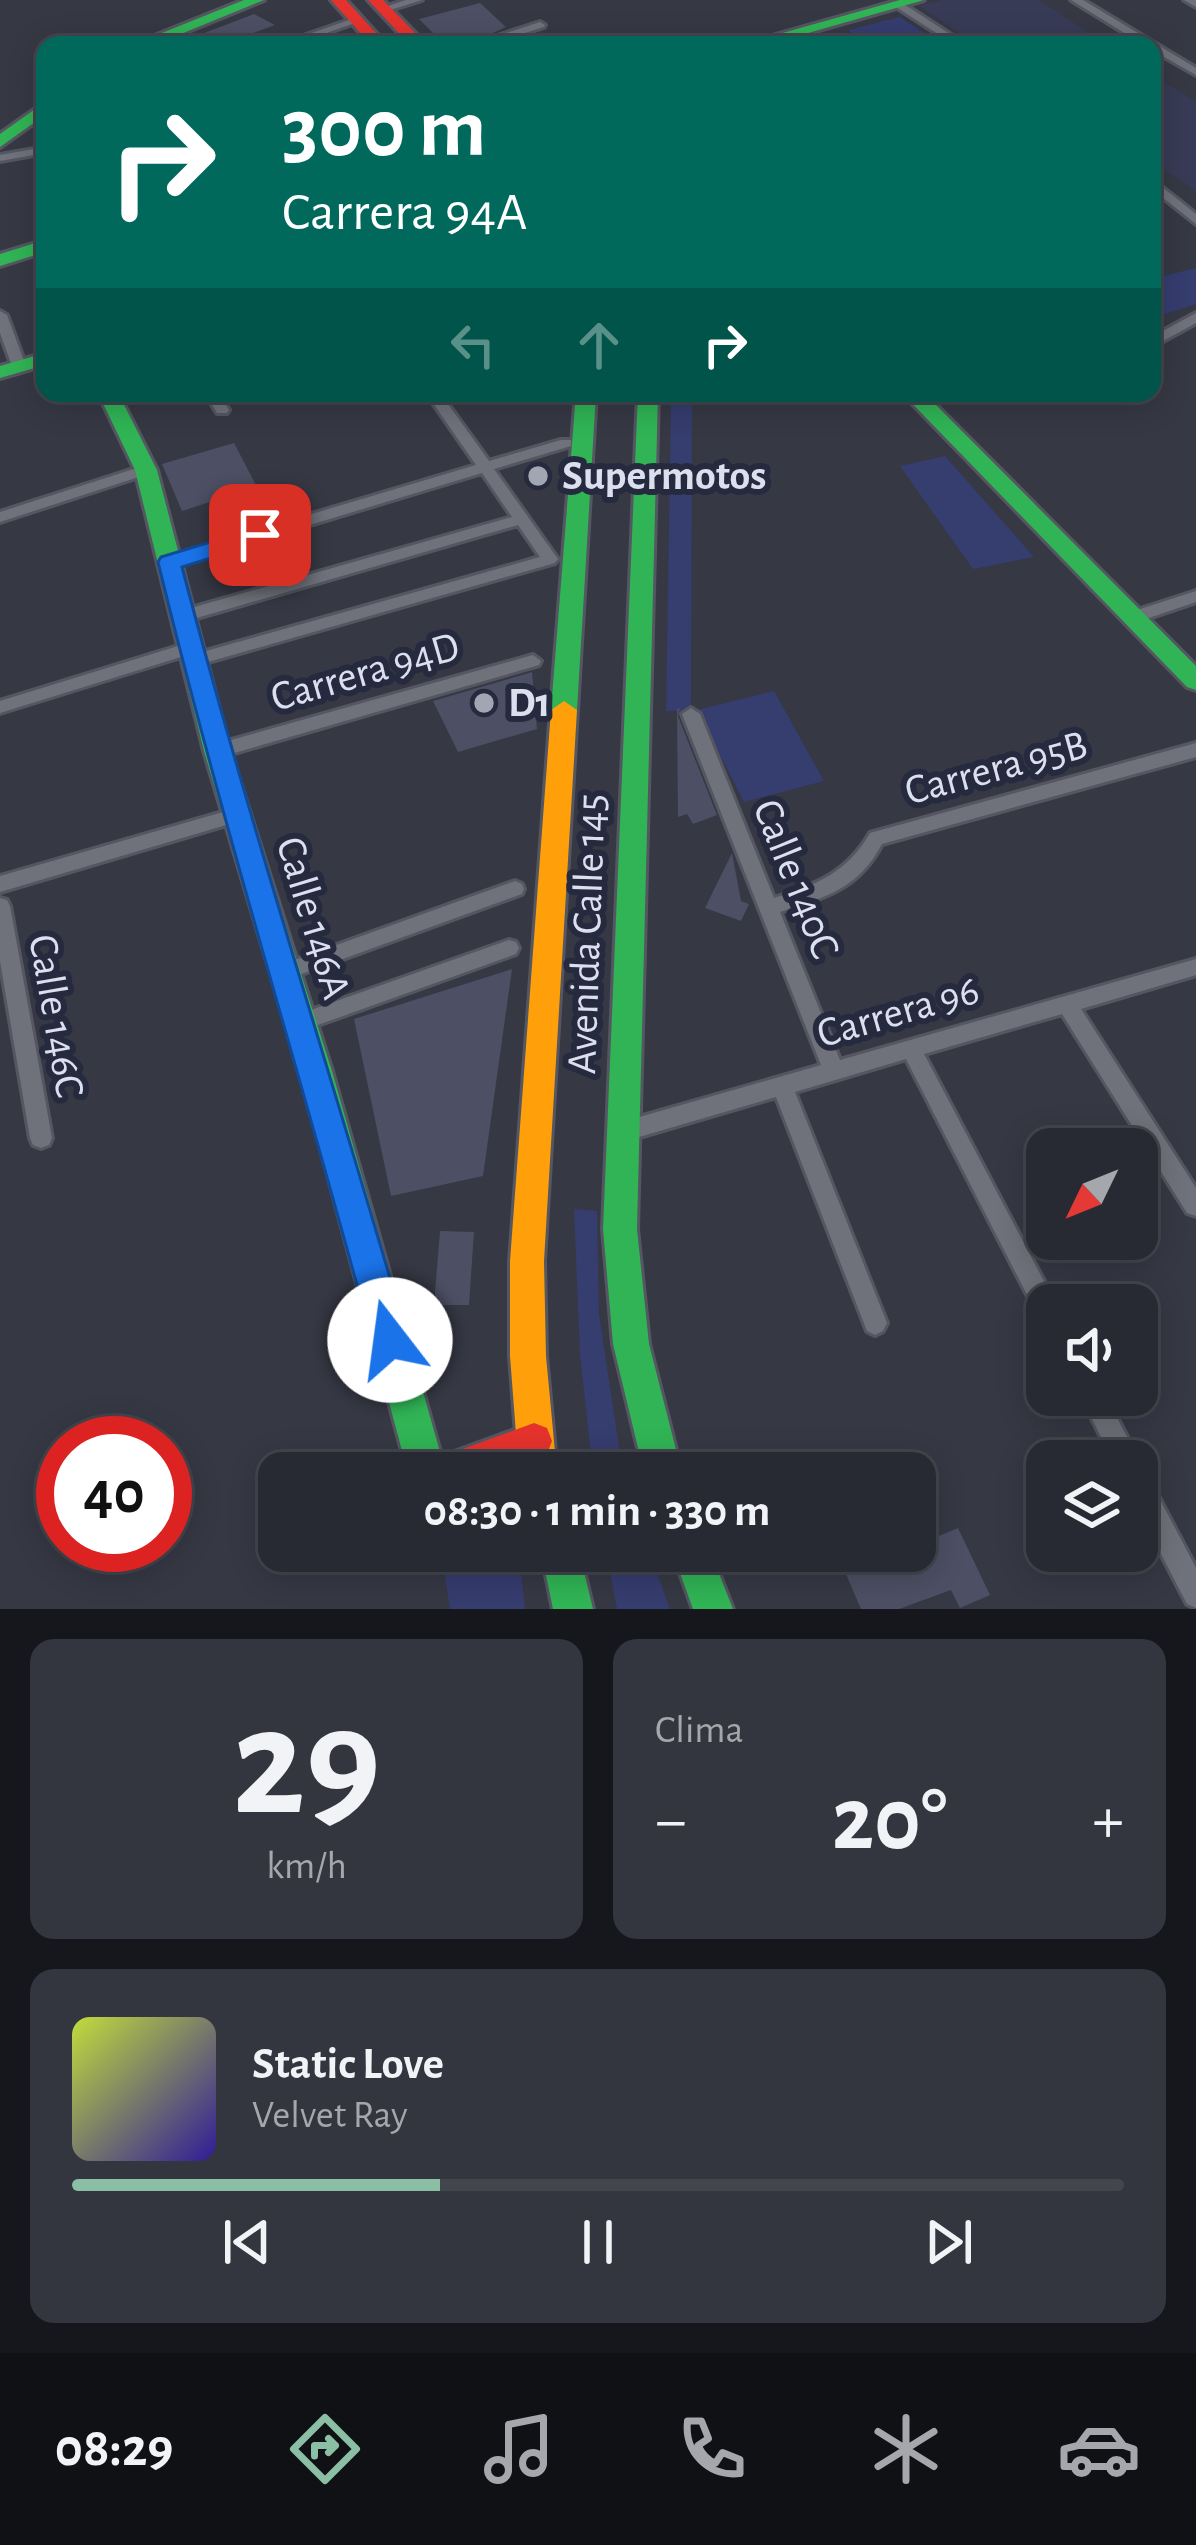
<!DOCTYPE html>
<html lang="es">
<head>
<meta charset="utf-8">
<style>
  :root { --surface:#282a33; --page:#34363f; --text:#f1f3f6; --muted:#a5a7ac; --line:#44464e; --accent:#8abfa5 }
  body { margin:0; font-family:"Alegreya Sans",sans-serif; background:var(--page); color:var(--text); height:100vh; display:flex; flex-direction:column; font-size:45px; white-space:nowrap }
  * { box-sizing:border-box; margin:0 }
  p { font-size:39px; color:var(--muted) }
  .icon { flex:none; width:66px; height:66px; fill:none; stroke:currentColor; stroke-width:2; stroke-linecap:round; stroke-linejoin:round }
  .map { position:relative; height:1609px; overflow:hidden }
  .sheet { display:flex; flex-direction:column; gap:30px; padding:30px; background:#16171c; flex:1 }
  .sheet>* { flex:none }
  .hud { position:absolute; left:36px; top:36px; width:1125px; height:366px; border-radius:24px; box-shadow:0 6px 30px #0003,0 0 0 3px var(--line); background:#00695c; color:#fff; overflow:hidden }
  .needle { width:78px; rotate:227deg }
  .controls { position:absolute; left:1026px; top:1128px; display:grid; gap:24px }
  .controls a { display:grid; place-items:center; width:132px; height:132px; border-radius:24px; background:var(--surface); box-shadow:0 6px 30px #0003,0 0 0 3px var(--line); font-size:60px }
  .speed { position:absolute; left:36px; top:1416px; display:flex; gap:24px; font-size:60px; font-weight:700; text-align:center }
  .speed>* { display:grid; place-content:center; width:156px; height:156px; border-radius:50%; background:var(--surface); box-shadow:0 6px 30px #0003,0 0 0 3px var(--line); line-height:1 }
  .speed .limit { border:18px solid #d22; background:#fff; color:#111 }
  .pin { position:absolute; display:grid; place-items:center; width:102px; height:102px; color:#fff; margin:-51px; border-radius:24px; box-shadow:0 6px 18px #0006 }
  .me { position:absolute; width:132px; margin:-66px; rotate:345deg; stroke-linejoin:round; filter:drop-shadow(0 0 9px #0008) }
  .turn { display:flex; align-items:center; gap:42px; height:252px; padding:0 48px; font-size:54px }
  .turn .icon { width:156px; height:156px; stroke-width:2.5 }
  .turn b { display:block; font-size:84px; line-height:102px }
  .lanes { display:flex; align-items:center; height:114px; padding:0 48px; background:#0003; justify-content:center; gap:60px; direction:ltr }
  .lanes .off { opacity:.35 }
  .big { font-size:90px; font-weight:700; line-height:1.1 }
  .sheet .tile { flex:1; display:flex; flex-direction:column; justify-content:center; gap:18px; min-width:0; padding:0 42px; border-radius:24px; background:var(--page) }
  .sheet .dial { align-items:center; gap:0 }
  .dial b { font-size:156px; line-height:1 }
  .song { display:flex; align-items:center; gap:36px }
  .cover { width:144px; height:144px; border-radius:18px; background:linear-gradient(135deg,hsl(70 70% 55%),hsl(250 70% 35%)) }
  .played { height:12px; border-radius:6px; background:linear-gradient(90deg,var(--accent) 35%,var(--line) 35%) }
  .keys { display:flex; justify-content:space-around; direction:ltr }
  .heat { display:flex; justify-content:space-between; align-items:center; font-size:66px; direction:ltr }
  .sheet .tiles { flex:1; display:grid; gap:30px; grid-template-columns:1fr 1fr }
  .tile:last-child { grid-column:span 2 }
  .trip { position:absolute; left:258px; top:1452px; width:678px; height:120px; border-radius:24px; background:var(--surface); box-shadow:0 6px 30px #0003,0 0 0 3px var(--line); font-weight:700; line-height:120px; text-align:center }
  .dock { display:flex; height:192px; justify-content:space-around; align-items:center; background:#101114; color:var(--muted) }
  .dock .icon { width:84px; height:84px }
  .dock .active { color:var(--accent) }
  .dock b { font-size:54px; color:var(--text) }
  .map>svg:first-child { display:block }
  .built { fill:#373b55 }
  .green { fill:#363d6f }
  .building { fill:#4d4f64 }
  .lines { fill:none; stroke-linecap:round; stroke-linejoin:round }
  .street-casing { stroke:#545661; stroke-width:6 }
  .fast-casing { stroke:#545661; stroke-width:6 }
  .slow-casing { stroke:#545661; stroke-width:6 }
  .jam-casing { stroke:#545661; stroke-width:6 }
  .street { fill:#70727b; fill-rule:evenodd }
  .fast { fill:#30b455; fill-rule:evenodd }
  .slow { fill:#ff9f0a; fill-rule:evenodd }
  .jam { fill:#e5322d; fill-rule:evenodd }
  .route { fill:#1a73e8; stroke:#114b97; stroke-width:3 }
  .poi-dot { fill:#a2a5b2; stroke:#262a3f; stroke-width:4.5 }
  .labels { text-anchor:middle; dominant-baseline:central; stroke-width:12; stroke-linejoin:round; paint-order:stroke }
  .poi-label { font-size:42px; font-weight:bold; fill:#dce0ee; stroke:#262a3f; text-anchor:start }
  .street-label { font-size:42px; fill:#dce0ee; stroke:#262a3f }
</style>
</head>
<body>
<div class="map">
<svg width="1196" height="1609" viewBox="0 0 1196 1609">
  <rect width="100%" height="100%" fill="#363844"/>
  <path class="built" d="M942,0H1039L1108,45H977L919,6Z
    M1152,74L1196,102V191L1152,162Z"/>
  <path class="green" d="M900,17L939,43L870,45L848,30Z
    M1196,268V304L1165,314L1152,325V279Z
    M692,399L691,711H666L671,403Z
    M945,456L1034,557L973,569L900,466Z
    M774,691L824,781L744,802L697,710Z
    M574,1209L597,1211L599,1314L623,1473H593L580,1355Z
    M441,1551H519L525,1609H450Z
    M606,1551H649L670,1609H617Z"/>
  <path class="building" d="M480,3L506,27L466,45H445L419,19Z
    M254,14L275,25L220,45H173Z
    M234,443L257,487L182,511L162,464Z
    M532,672L537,729L458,752L433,701Z
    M680,708L678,716L717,815L693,824L687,814L678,817L677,709Z
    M732,853L741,901L749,904L741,921L705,908Z
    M512,969L483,1176L391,1196L354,1019Z
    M440,1231L474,1232L469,1305H434Z
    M958,1528L990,1595L960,1608L951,1590L899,1609H861L836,1551H915V1546Z"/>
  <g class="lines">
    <defs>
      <path id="street" d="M406,0H422L384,12L379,9Z
        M1071,0H1083L1196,68V75L1152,50V45H1144Z
        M1184,0H1196V7Z
        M896,3H902L967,45H955L896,7Z
        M352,19L361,21L292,45H277Z
        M540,22L545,25L544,27L486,45H470Z
        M45,147V153L0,161V155Z
        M1152,179L1196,214V224L1152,189Z
        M0,311L7,315L26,366L24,369H14L12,366L0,333Z
        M1196,313V323L1152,347V337Z
        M205,393H219L229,410L227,413H217Z
        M426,393H440L489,461L561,440H571V446L494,469L555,555L558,559L555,563L194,666L188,664L186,660L188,656L540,557L518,525L183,622L177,620L175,616L177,612L512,517L482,473L174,566H164L161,562L164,558L476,465Z
        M915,393H944L916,401L909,397Z
        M146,465L153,470L151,473L0,522V512Z
        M1196,591V602L1134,623L1126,617L1128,613Z
        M191,642L199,648L197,652L0,713V701Z
        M533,655L541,661L539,665L217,758L208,751L217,744Z
        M691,708L700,714L774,898C816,885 847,873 870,833L1196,743V757L882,844C858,889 826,897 780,912L840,1060L1196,959V975L1081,1009L1196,1188V1216L1187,1213L1062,1014L924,1054L1055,1302L1056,1305H1047V1322L1039,1318L906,1059L795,1092L887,1323L883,1331L875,1335L867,1331L776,1097L622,1142L614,1139L611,1132L614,1125L622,1122L821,1065L682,714Z
        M237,808L243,810L246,815L243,820L0,892V876Z
        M515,881L522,884L524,889L522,894L285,980L278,978L275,972L278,966Z
        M0,898L7,900L10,906L52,1138L49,1145L41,1148L33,1145L30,1138L0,961Z
        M509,940L516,942L519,948L516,954L301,1031L294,1028L291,1022L294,1016Z
        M1080,1395H1105L1135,1452L1138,1461L1137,1464V1461H1113Z
        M1137,1470L1146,1473L1196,1568V1608L1187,1604L1137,1508Z"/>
      <path id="fast" d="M244,0H264L154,45H132Z
        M900,0H924L766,45H740Z
        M45,102V115L0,147V134Z
        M45,240V252L0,266V254Z
        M45,353V365L0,378V366Z
        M98,393H118L157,470L230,751L332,1071L446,1473H408L300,1071L204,751L135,470Z
        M576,393H596L577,710L564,719L551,710Z
        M638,393H658L637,1229L649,1344L682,1473H644L613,1344L603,1229Z
        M902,393H924L1196,666V690L1187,687Z
        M541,1551H579L593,1609H553Z
        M672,1551H710L733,1609H693Z"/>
      <path id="slow" d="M564,701L577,710L544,1261L546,1356L557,1473H519L510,1356V1261L551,710Z"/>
      <path id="jam" d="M331,0H346L387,45H371Z
        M368,0H383L427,45H410Z
        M534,1423L547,1428L552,1441L547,1454L496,1473H426L432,1460Z"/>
    </defs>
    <use href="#street" class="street-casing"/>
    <use href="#fast" class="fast-casing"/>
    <use href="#slow" class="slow-casing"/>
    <use href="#jam" class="jam-casing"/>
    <use href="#street" class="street"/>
    <use href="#fast" class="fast"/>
    <use href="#slow" class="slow"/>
    <use href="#jam" class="jam"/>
  </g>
  <path class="route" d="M260,527L268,530V540L182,567C250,827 334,1082 408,1340L403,1352L390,1358L377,1352L372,1340C302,1080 222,824 158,562L161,557Z"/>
  <g class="poi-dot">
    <circle cx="538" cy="476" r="12"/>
    <circle cx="484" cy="703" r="12"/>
  </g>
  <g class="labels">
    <g class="poi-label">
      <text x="562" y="476">Supermotos</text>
      <text x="508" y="703">D1</text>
    </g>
    <g class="street-label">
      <text transform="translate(365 672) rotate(-16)">Carrera 94D</text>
      <text transform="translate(996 768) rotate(-15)">Carrera 95B</text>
      <text transform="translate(796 879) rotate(68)">Calle 140C</text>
      <text transform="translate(313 918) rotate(73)">Calle 146A</text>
      <text transform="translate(587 934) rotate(-88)">Avenida Calle 145</text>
      <text transform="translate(898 1012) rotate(-16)">Carrera 96</text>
      <text transform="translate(56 1016) rotate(80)">Calle 146C</text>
    </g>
  </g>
</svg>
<div class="controls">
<a><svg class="needle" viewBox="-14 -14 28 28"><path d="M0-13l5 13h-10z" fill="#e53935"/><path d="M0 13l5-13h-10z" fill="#a5a7ac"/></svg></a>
<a><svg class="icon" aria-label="sound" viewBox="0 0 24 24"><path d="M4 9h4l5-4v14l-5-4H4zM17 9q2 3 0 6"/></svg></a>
<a><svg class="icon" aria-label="layers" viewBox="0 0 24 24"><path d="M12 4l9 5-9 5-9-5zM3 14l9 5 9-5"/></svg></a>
</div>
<div class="speed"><div class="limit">40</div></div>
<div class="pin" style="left:260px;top:535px;background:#d93025"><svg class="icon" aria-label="arrive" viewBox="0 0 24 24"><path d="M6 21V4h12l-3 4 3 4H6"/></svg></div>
<svg class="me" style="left:390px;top:1340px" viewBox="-20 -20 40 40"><circle r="19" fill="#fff"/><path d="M0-13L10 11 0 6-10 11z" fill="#1a73e8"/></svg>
<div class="trip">08:30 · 1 min · 330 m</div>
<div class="hud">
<div class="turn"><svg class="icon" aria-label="right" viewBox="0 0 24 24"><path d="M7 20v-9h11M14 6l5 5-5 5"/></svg><div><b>300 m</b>Carrera 94A</div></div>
<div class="lanes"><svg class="icon off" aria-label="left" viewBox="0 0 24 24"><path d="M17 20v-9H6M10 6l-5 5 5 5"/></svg><svg class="icon off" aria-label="ahead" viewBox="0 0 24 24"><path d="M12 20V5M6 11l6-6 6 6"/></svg><svg class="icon" aria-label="right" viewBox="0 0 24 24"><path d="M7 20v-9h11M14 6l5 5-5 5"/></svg></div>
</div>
</div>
<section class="sheet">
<div class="tiles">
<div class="tile dial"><b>29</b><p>km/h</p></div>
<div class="tile"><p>Clima</p>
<div class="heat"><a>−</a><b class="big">20°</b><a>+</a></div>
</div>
<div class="tile">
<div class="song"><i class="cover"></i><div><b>Static Love</b><p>Velvet Ray</p></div></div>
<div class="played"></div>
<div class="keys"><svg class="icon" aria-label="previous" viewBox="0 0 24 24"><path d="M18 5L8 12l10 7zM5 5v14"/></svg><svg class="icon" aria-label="pause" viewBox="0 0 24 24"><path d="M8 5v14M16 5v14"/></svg><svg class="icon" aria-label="next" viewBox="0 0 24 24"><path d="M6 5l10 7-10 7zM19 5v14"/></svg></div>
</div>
</div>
</section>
<nav class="dock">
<b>08:29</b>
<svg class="icon active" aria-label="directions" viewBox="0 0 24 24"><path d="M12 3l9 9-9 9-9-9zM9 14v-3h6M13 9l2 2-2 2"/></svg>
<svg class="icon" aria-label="music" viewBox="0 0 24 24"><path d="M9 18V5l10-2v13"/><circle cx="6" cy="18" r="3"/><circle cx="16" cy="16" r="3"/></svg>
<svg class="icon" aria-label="phone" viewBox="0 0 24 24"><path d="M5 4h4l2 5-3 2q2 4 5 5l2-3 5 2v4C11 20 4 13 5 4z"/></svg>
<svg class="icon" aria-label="climate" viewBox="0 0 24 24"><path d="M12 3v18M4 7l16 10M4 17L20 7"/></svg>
<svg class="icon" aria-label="car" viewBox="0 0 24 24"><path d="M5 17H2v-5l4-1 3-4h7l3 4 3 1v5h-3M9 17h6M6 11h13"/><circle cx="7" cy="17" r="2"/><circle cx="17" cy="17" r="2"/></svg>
</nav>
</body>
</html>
